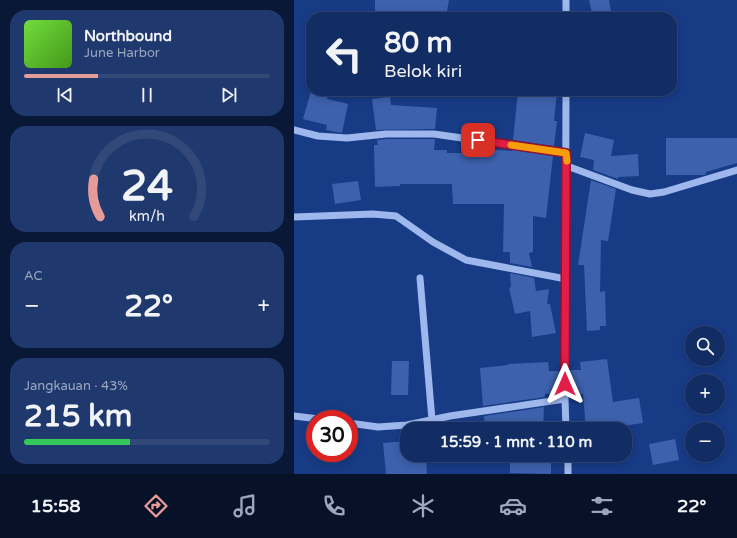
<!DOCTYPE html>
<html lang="id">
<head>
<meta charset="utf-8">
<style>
  :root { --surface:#122c64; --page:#1f386d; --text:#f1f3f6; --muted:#9ca7bf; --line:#314878; --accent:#e69b98 }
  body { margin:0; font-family:"Varela Round",sans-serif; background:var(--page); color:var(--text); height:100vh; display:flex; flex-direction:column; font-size:15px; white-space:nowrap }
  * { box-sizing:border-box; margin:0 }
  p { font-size:13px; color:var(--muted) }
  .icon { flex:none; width:22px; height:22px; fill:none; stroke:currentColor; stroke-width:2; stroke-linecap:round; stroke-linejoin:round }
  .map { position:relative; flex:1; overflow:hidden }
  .sheet { display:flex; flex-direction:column; gap:10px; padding:10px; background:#0a1837; width:294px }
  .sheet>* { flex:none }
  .hud { position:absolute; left:12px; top:12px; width:371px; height:84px; border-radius:16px; box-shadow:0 2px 10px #0003,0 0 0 1px var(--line); background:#122c64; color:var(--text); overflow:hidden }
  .tools { position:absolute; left:391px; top:326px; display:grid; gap:8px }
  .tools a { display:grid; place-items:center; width:40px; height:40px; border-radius:50%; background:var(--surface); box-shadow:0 2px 10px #0003,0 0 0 1px var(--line); font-size:20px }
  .speed { position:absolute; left:12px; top:410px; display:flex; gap:8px; font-size:20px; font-weight:700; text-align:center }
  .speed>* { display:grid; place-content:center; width:52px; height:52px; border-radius:50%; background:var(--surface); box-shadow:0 2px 10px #0003,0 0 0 1px var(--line); line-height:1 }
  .speed .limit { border:6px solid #d22; background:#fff; color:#111 }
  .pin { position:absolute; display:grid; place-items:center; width:34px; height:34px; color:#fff; margin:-17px; border-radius:8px; box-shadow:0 2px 6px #0006 }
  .me { position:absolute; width:44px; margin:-22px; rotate:0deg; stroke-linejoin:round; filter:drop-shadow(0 0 3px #0008) }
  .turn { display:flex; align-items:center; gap:14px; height:84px; padding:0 12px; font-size:18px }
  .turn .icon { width:52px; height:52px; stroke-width:2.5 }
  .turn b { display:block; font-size:28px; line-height:34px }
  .big { font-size:30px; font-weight:700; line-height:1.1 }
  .sheet .widget { flex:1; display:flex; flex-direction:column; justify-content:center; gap:6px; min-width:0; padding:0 14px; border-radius:16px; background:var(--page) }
  .sheet .dial { align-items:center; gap:0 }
  .dial svg { height:104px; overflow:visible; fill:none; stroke:var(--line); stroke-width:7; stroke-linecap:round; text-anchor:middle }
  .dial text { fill:var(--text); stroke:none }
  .song { display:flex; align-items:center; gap:12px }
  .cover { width:48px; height:48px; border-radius:6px; background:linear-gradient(135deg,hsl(100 70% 55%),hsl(100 70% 35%)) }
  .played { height:4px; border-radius:2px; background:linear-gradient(90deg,var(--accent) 30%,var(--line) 30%) }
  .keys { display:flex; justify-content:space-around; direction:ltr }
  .heat { display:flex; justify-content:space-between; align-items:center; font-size:22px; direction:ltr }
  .charge { height:6px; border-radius:3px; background:linear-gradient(90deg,#34c759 43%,var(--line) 0) }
  .trip { position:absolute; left:106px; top:422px; width:232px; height:40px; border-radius:16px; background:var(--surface); box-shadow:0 2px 10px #0003,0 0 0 1px var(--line); font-weight:700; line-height:40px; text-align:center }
  .dock { display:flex; height:64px; justify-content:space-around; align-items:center; background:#071228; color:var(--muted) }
  .dock .icon { width:28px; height:28px }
  .dock .active { color:var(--accent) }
  .dock b { font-size:18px; color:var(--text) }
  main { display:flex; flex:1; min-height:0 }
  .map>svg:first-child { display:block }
  .building { fill:#3d61ad }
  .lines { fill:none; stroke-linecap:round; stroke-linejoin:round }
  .minor { stroke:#9eb8ed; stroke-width:7 }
  .route-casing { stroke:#92132f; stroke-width:10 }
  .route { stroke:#e11d48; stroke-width:7 }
  .slow { stroke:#f59e0b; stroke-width:7 }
</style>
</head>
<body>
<main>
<section class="sheet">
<div class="widget">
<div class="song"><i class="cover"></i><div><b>Northbound</b><p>June Harbor</p></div></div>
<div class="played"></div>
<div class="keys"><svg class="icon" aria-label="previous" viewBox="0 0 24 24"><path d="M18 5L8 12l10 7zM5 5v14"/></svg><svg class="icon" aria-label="pause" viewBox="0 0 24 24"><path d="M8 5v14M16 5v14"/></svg><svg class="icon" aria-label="next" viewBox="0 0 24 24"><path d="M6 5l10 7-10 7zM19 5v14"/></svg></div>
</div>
<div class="widget dial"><svg viewBox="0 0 100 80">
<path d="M14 69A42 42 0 1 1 86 69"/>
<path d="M14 69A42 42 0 0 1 9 40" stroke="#e69b98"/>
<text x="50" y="56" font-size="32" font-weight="700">24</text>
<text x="50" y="72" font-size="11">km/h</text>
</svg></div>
<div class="widget"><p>AC</p>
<div class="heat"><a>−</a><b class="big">22°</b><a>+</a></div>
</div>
<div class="widget"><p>Jangkauan · 43%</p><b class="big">215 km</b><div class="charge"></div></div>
</section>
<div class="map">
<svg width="443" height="474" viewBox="0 0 443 474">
  <rect width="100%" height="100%" fill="#183b86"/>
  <path class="building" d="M81,0H155L152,17H81Z
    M295,0H315L318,17H299Z
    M17,91H35L33,99L54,104L48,133L32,130L33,125L9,119Z
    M224,91L263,92L260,121H263L260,146L219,140Z
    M96,97L97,105L143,108L141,129L82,130L78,99Z
    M291,133L320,140L317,156L344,154L345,176L324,177V179L299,170L300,160L286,157Z
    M372,138H443V163L412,172V174L410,175H372Z
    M92,139H141L140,150H153V153H189V150H205L218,151V150L259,156L252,218L239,216V252L235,253L238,267L216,263V252H209L210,204H159L158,184H106V186L81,187L80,145H84L83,140Z
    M297,180L322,189L314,241L307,240L306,292L311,291L312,326H306V330L293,331L290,265H284Z
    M64,181L67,200L41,204L38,184Z
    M216,273L240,278L242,291L255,289L253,304H256L262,333L238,337L236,311L221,314L215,288L217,287Z
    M313,359L319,402L345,398L349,423L307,429H292L289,394H276V370H287L286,362Z
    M98,361H115L114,395H97Z
    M254,362L255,371H266V394H251V397L189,406L186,368L214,365V364Z
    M250,407L249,429H191L190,416Z
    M381,439L385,460L359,465L355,444Z
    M113,441V455H132L133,474H92L89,443Z
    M216,455H257V474L216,473Z"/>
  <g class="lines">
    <path class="minor" d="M272,0V17
      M272,91L271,399L272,429
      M0,130L24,136L53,138L92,134H140L273,153
      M273,166L338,190L356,194L370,192L443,170
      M0,217L79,214L102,216L139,242L172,260L272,279
      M126,278L138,420
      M0,416L25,419
      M55,423L84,427L113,425L156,416L271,399
      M274,455V474"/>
  </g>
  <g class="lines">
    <defs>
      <path id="route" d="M184,140L272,153L271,384"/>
    </defs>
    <use href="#route" class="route-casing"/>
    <use href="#route" class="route"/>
    <path class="slow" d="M217,145L272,153L273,161"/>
  </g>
</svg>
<div class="tools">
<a><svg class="icon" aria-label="search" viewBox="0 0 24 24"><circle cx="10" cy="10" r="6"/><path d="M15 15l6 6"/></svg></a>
<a>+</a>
<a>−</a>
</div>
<div class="speed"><div class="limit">30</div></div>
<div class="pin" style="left:184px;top:140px;background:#d93025"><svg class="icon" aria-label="arrive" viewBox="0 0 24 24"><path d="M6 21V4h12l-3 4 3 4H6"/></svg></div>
<svg class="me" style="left:271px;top:384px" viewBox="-20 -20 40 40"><path d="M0-17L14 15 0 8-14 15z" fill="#e11d48" stroke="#fff" stroke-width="4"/></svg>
<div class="trip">15:59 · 1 mnt · 110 m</div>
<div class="hud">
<div class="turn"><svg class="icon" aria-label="left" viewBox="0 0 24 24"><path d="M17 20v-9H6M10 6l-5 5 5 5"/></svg><div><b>80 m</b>Belok kiri</div></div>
</div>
</div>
</main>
<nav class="dock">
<b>15:58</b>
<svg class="icon active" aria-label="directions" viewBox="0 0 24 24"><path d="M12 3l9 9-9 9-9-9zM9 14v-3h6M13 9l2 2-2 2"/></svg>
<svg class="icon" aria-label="music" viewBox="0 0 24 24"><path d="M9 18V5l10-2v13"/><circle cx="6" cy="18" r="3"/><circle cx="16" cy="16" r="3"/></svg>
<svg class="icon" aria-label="phone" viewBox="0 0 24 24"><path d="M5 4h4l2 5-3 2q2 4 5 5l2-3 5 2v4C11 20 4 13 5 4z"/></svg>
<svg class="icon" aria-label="climate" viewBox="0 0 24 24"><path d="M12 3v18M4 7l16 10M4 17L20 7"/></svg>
<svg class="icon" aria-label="car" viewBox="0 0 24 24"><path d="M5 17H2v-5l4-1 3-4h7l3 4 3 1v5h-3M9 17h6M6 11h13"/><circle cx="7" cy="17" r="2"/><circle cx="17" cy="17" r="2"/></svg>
<svg class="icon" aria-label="filters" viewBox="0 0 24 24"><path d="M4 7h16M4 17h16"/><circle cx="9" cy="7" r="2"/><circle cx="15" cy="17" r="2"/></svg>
<b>22°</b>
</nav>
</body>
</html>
